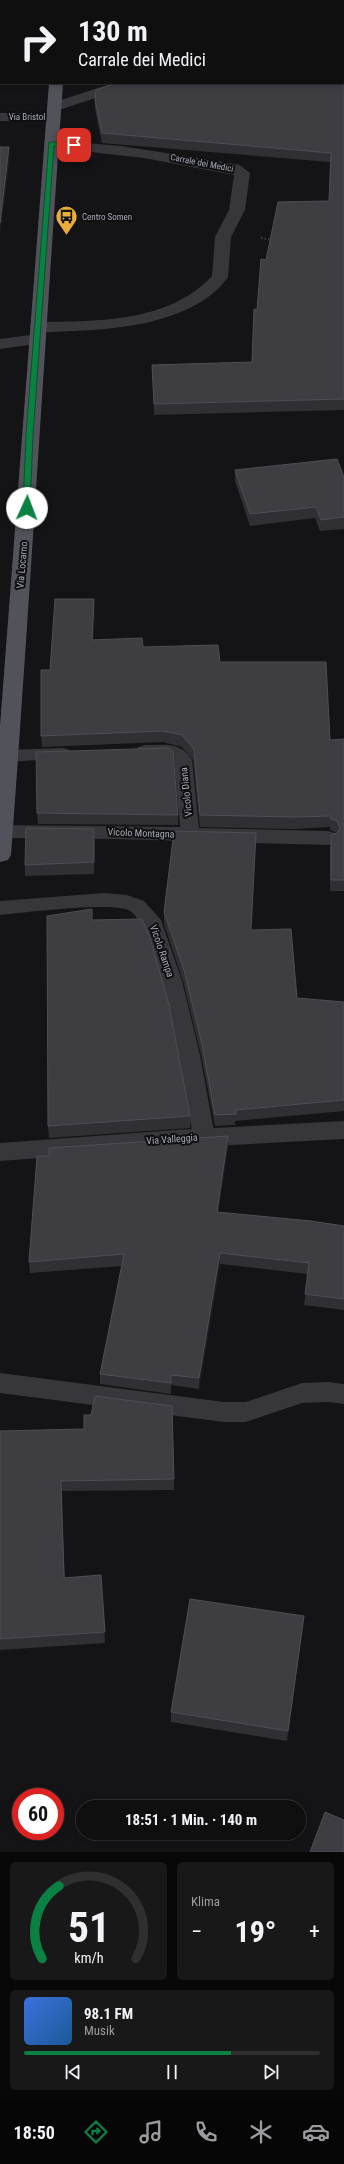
<!DOCTYPE html>
<html lang="de">
<head>
<meta charset="utf-8">
<style>
  :root { --surface:#0f0f10; --page:#181819; --text:#f1f3f6; --muted:#9b9c9f; --line:#2f2f30; --accent:#0b8043 }
  body { margin:0; font-family:"Roboto Condensed",sans-serif; background:var(--page); color:var(--text); height:100vh; display:flex; flex-direction:column; font-size:15px; white-space:nowrap }
  * { box-sizing:border-box; margin:0 }
  p { font-size:13px; color:var(--muted) }
  .icon { flex:none; width:22px; height:22px; fill:none; stroke:currentColor; stroke-width:2; stroke-linecap:round; stroke-linejoin:round }
  .map { position:relative; height:1852px; overflow:hidden }
  .side { display:flex; flex-direction:column; gap:10px; padding:10px; background:#080809; flex:1 }
  .side>* { flex:none }
  .banner { position:absolute; left:0px; top:0px; width:344px; height:84px; box-shadow:0 2px 6px #0003,0 0 0 1px var(--line); background:#0f0f10; color:var(--text); overflow:hidden }
  .speed { position:absolute; left:12px; top:1788px; display:flex; gap:8px; font-size:20px; font-weight:700; text-align:center }
  .speed>* { display:grid; place-content:center; width:52px; height:52px; border-radius:50%; background:var(--surface); box-shadow:0 2px 6px #0003,0 0 0 1px var(--line); line-height:1 }
  .speed .limit { border:6px solid #d22; background:#fff; color:#111 }
  .pin { position:absolute; display:grid; place-items:center; width:34px; height:34px; color:#fff; margin:-17px; border-radius:8px; box-shadow:0 2px 6px #0006 }
  .me { position:absolute; width:44px; margin:-22px; rotate:2deg; stroke-linejoin:round; filter:drop-shadow(0 0 3px #0008) }
  .turn { display:flex; align-items:center; gap:14px; height:84px; padding:0 12px; font-size:18px }
  .turn .icon { width:52px; height:52px; stroke-width:2.5 }
  .turn b { display:block; font-size:28px; line-height:34px }
  .big { font-size:30px; font-weight:700; line-height:1.1 }
  .side .card { flex:1; display:flex; flex-direction:column; justify-content:center; gap:6px; min-width:0; padding:0 14px; border-radius:6px; background:var(--page) }
  .side .dial { align-items:center; gap:0 }
  .dial svg { height:104px; overflow:visible; fill:none; stroke:var(--line); stroke-width:7; stroke-linecap:round; text-anchor:middle }
  .dial text { fill:var(--text); stroke:none }
  .song { display:flex; align-items:center; gap:12px }
  .cover { width:48px; height:48px; border-radius:6px; background:linear-gradient(135deg,hsl(220 70% 55%),hsl(210 70% 35%)) }
  .played { height:4px; border-radius:2px; background:linear-gradient(90deg,var(--accent) 70%,var(--line) 70%) }
  .keys { display:flex; justify-content:space-around; direction:ltr }
  .heat { display:flex; justify-content:space-between; align-items:center; font-size:22px; direction:ltr }
  .side .tiles { flex:1; display:grid; gap:10px; grid-template-columns:1fr 1fr }
  .card:last-child { grid-column:span 2 }
  .trip { position:absolute; left:76px; top:1800px; width:230px; height:40px; border-radius:20px; background:var(--surface); box-shadow:0 2px 6px #0003,0 0 0 1px var(--line); font-weight:700; line-height:40px; text-align:center }
  .tabs { display:flex; height:64px; justify-content:space-around; align-items:center; background:#060606; color:var(--muted) }
  .tabs .icon { width:28px; height:28px }
  .tabs .active { color:var(--accent) }
  .tabs b { font-size:18px; color:var(--text) }
  .map>svg:first-child { display:block }
  .lines { fill:none; stroke-linecap:round; stroke-linejoin:round }
  .path { stroke:#3c3d42; stroke-width:2; stroke-dasharray:1.5 2; stroke-linecap:butt }
  .service { fill:#36363b; fill-rule:evenodd }
  .minor { fill:#36363b; fill-rule:evenodd }
  .primary { fill:#52535a; fill-rule:evenodd }
  .wall { fill:#303034 }
  .shaded-wall { fill:#1f1f22 }
  .building { fill:#3d3d42; stroke:#4d4f54 }
  .route { fill:#0b8043; stroke:#07532c }
  .labels { text-anchor:middle; dominant-baseline:central; stroke-width:4; stroke-linejoin:round; paint-order:stroke }
  .far-street-label { font-size:9px; fill:#a7abb6; stroke:#0f0f11 }
  .far-poi-label { font-size:9px; fill:#a7abb6; stroke:#0f0f11; text-anchor:start }
  .street-label { font-size:10px; fill:#a7abb6; stroke:#0f0f11 }
</style>
</head>
<body>
<div class="map">
<svg width="344" height="1852" viewBox="0 0 344 1852">
  <rect width="100%" height="100%" fill="#141416"/>
  <g class="lines">
    <path class="path" d="M261,238L274,240"/>
    <path class="service" d="M145,745C164,745 181,741 192,760L199,828L328,831L335,833L338,838L335,843L328,845L115,839L0,838V826L2,825L180,827L174,762L170,758L138,755L136,751L138,747Z
      M63,748L70,750L72,754L70,758L7,762L0,760V752L7,750Z
      M104,893L127,895L144,901L161,920L182,981L200,1055L215,1137L212,1143L204,1145L196,1143L193,1137C186,1096 161,931 130,911C115,901 23,913 0,915V901Z
      M0,1373L224,1402H246L302,1383L328,1382L344,1384V1404L328,1402L302,1403L246,1422H224L0,1393Z"/>
    <path class="minor" d="M113,83H134L132,86L59,110H49L47,107L49,104Z
      M0,113H53L58,114L60,117L58,120L53,121H0Z
      M51,140L121,146L236,164L241,166L250,173L245,210L231,237L228,277C197,322 118,330 69,331C57,332 44,333 32,331L30,327L32,323L38,322C97,321 168,323 212,276L215,237L229,210L234,175L144,158L46,147L44,144L46,141Z
      M37,334L43,335L45,339L43,343L0,349V339Z
      M344,1121V1139L176,1148L0,1161V1143L176,1130Z"/>
    <path class="primary" d="M55,0H69V1H55Z
      M49,83H63C45,340 30,598 11,855L8,860L0,862V726Z"/>
  </g>
  <path class="wall" d="M121,0H344V29H343L344,30V410L154,415L152,365L252,362L254,309L257,310L261,259L266,260L278,202L329,201L330,162L102,143L95,109V100L96,90L117,83H343V1H121Z
    M235,470L344,477V529L320,531L315,518L250,526L235,481Z
    M95,611L93,639L143,647L220,662L330,740L344,739V891H330V846L331,835L337,833L330,830V827L293,829L200,827L193,760L182,747L163,742L42,747L41,736L50,670Z
    M37,813L178,815V825L38,824Z
    M94,829L95,840L94,874L25,876V865Z
    M164,912L251,930L297,998L344,1002V1111L235,1121V1125L215,1126L201,1055L183,981L164,924Z
    M93,920L190,1116V1128L49,1138L48,1126Z
    M228,1147L218,1212L344,1226V1310L304,1305L308,1274L220,1264L199,1389L171,1385V1394L100,1384V1374L122,1266L30,1273L29,1262L49,1156Z
    M0,1431L174,1479V1490L61,1491L65,1578L101,1575L105,1643L0,1650Z
    M303,1626L287,1741L171,1722V1712Z"/>
  <path class="shaded-wall" d="M343,20H344V29L343,30Z
    M97,83H108L97,87Z
    M9,147L10,158L0,235V223Z
    M94,599L95,611L93,651L92,640Z
    M94,829L95,840L94,874Z
    M228,1136V1147L217,1223V1212Z
    M220,1253V1264L199,1389V1378Z
    M304,1616L303,1626L287,1741L288,1731Z"/>
  <path class="building" d="M121,0H344V20H343V1H121Z
    M343,27L344,30V399L154,404L152,365L252,362L254,309L257,310L261,259L266,260L278,202L329,201L331,153L102,133L95,100L96,90L117,83H343Z
    M0,147H9L0,223Z
    M337,459L344,477V517L321,520L316,507L250,514L235,470Z
    M55,599H94L92,640L142,638L143,647L218,645L220,662H326L330,740L344,739V880H331V835L337,833L340,828L337,821L331,819V816L294,817L200,815L194,749L182,735L163,731L41,736V670H50Z
    M168,748L173,752L178,815L37,813L36,752Z
    M26,828L94,829V862L25,865Z
    M174,831L256,833L251,930L291,929L297,998L344,1002V1100L236,1110V1114L215,1115L202,1044L184,970L164,912Z
    M92,909V920L142,919L150,938L169,1005L190,1116L48,1126L47,916Z
    M228,1136L217,1212L311,1221L344,1226V1299L305,1294L309,1263L220,1253L199,1378L171,1375V1383L100,1374L124,1254L29,1262L37,1156H49V1148Z
    M95,1396L172,1406L174,1479L61,1481L64,1578L101,1575L105,1632L0,1639V1431L84,1429V1415H91Z
    M190,1599L304,1616L288,1731L171,1712Z
    M325,1812L344,1820V1852H310Z"/>
  <path class="route" d="M49,142L74,143L77,145L74,147L54,146L33,435L30,508L27,511L23,508L26,435Z"/>
  <defs>
    <symbol id="bus-pin" viewBox="-11 -11 22 30"><path d="M0 17L-7.5 6A9.5 9.5 0 1 1 7.5 6Z" fill="#eaad39" stroke="#0f0f11"/><path d="M-5-6H5V4H4V6H2V4H-2V6H-4V4H-5ZM-3.5-4V0h7V-4ZM-3.5 1.2v1.5H-2V1.2ZM2 1.2v1.5H3.5V1.2Z" fill="#111"/></symbol>
  </defs>
  <g fill-rule="evenodd">
    <use href="#bus-pin" x="54" y="204" width="25" height="34"/>
  </g>
  <g class="labels">
    <g class="far-street-label">
      <text x="27" y="117">Via Bristol</text>
      <text transform="translate(202 163) rotate(11)">Carrale dei Medici</text>
    </g>
    <g class="far-poi-label">
      <text x="82" y="217">Centro Somen</text>
    </g>
    <g class="street-label">
      <text transform="translate(22 565) rotate(-85)">Via Locarno</text>
      <text transform="translate(186 792) rotate(-96)">Vicolo Diana</text>
      <text transform="translate(141 833) rotate(2)">Vicolo Montagna</text>
      <text transform="translate(162 951) rotate(71)">Vicolo Rampa</text>
      <text transform="translate(172 1139) rotate(-4)">Via Valleggia</text>
    </g>
  </g>
</svg>
<div class="speed"><div class="limit">60</div></div>
<div class="pin" style="left:74px;top:145px;background:#d93025"><svg class="icon" aria-label="arrive" viewBox="0 0 24 24"><path d="M6 21V4h12l-3 4 3 4H6"/></svg></div>
<svg class="me" style="left:27px;top:508px" viewBox="-20 -20 40 40"><circle r="19" fill="#fff"/><path d="M0-13L10 11 0 6-10 11z" fill="#0b8043"/></svg>
<div class="trip">18:51 · 1 Min. · 140 m</div>
<div class="banner">
<div class="turn"><svg class="icon" aria-label="right" viewBox="0 0 24 24"><path d="M7 20v-9h11M14 6l5 5-5 5"/></svg><div><b>130 m</b>Carrale dei Medici</div></div>
</div>
</div>
<section class="side">
<div class="tiles">
<div class="card dial"><svg viewBox="0 0 100 80">
<path d="M14 69A42 42 0 1 1 86 69"/>
<path d="M14 69A42 42 0 0 1 27 13" stroke="#0b8043"/>
<text x="50" y="56" font-size="32" font-weight="700">51</text>
<text x="50" y="72" font-size="11">km/h</text>
</svg></div>
<div class="card"><p>Klima</p>
<div class="heat"><a>−</a><b class="big">19°</b><a>+</a></div>
</div>
<div class="card">
<div class="song"><i class="cover"></i><div><b>98.1 FM</b><p>Musik</p></div></div>
<div class="played"></div>
<div class="keys"><svg class="icon" aria-label="previous" viewBox="0 0 24 24"><path d="M18 5L8 12l10 7zM5 5v14"/></svg><svg class="icon" aria-label="pause" viewBox="0 0 24 24"><path d="M8 5v14M16 5v14"/></svg><svg class="icon" aria-label="next" viewBox="0 0 24 24"><path d="M6 5l10 7-10 7zM19 5v14"/></svg></div>
</div>
</div>
</section>
<nav class="tabs">
<b>18:50</b>
<svg class="icon active" aria-label="directions" viewBox="0 0 24 24"><path d="M12 3l9 9-9 9-9-9zM9 14v-3h6M13 9l2 2-2 2"/></svg>
<svg class="icon" aria-label="music" viewBox="0 0 24 24"><path d="M9 18V5l10-2v13"/><circle cx="6" cy="18" r="3"/><circle cx="16" cy="16" r="3"/></svg>
<svg class="icon" aria-label="phone" viewBox="0 0 24 24"><path d="M5 4h4l2 5-3 2q2 4 5 5l2-3 5 2v4C11 20 4 13 5 4z"/></svg>
<svg class="icon" aria-label="climate" viewBox="0 0 24 24"><path d="M12 3v18M4 7l16 10M4 17L20 7"/></svg>
<svg class="icon" aria-label="car" viewBox="0 0 24 24"><path d="M5 17H2v-5l4-1 3-4h7l3 4 3 1v5h-3M9 17h6M6 11h13"/><circle cx="7" cy="17" r="2"/><circle cx="17" cy="17" r="2"/></svg>
</nav>
</body>
</html>
